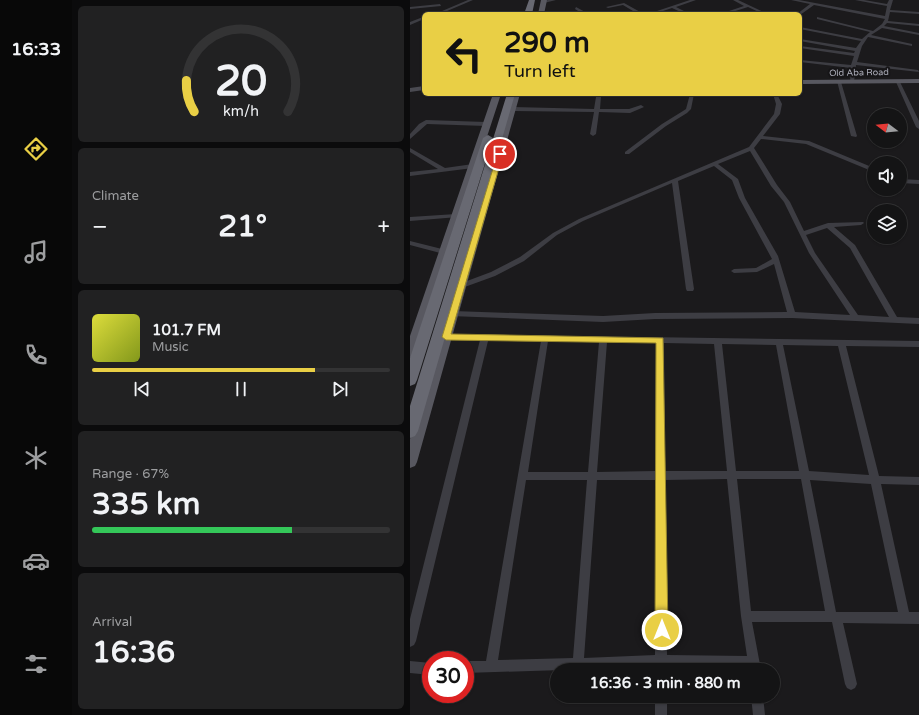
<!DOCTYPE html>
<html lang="en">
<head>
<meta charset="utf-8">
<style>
  :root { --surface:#141415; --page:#212122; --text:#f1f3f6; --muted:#9d9ea0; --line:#333334; --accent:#e9cf45 }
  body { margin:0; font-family:"Varela Round",sans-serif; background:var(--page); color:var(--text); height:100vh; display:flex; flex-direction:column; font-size:15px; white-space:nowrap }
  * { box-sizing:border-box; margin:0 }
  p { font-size:13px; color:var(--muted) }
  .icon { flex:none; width:22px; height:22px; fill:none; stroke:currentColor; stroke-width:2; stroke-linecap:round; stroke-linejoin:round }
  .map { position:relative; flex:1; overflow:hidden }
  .sheet { display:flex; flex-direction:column; gap:6px; padding:6px; background:#0b0b0c; width:338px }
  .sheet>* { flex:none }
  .banner { position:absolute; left:12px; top:12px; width:380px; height:84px; border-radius:6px; box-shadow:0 1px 3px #0004,0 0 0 1px var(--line); background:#e9cf45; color:#111; overflow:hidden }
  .needle { width:26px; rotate:286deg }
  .buttons { position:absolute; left:457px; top:108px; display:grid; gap:8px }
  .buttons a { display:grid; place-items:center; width:40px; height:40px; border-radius:50%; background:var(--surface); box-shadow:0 1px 3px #0004,0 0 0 1px var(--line); font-size:20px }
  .speed { position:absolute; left:12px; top:651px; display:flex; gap:8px; font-size:20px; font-weight:700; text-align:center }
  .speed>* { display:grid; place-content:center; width:52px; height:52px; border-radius:50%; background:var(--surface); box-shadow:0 1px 3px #0004,0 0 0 1px var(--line); line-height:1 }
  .speed .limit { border:6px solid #d22; background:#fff; color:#111 }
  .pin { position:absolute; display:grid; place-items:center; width:34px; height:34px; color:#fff; margin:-17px; border:2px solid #fff; border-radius:50%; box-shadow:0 1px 4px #0007 }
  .me { position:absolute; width:44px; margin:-22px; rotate:0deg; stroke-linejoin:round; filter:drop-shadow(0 0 3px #0008) }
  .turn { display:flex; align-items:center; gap:14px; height:84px; padding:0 16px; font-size:18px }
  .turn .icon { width:52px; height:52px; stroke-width:2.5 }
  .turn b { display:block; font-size:28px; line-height:34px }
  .big { font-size:30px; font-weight:700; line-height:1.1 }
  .sheet .tile { flex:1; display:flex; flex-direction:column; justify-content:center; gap:6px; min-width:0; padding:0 14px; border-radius:6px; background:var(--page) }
  .sheet .dial { align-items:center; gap:0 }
  .dial svg { height:104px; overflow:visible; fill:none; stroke:var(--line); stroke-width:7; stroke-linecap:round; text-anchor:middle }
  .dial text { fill:var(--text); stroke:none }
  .song { display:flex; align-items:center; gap:12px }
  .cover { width:48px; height:48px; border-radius:6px; background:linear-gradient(135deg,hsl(60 70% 55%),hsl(70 70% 35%)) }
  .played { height:4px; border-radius:2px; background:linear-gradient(90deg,var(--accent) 75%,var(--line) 75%) }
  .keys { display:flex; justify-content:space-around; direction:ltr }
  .heat { display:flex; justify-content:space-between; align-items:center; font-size:22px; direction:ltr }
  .charge { height:6px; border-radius:3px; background:linear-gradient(90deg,#34c759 67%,var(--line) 0) }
  .trip { position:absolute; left:140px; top:663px; width:230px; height:40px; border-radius:20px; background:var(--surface); box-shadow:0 1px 3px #0004,0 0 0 1px var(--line); font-weight:700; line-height:40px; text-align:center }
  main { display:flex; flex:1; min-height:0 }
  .tabs { display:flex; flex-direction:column; width:72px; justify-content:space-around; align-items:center; background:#080808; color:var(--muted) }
  .tabs .icon { width:28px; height:28px }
  .tabs .active { color:var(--accent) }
  .tabs b { font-size:18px; color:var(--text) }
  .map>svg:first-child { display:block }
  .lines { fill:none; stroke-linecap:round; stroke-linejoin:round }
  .street { fill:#3d3d43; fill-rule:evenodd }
  .secondary { fill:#4a4a51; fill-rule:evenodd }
  .primary { fill:#585860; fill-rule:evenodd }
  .highway { fill:#686972; fill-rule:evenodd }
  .route { fill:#e9cf45; stroke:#97872d }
  .labels { text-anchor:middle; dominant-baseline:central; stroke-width:4; stroke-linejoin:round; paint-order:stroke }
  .far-street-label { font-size:9px; fill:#aeafbb; stroke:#161517 }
</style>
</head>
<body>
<main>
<nav class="tabs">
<b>16:33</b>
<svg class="icon active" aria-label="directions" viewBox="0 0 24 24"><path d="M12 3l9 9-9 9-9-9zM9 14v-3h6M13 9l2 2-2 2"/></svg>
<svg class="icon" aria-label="music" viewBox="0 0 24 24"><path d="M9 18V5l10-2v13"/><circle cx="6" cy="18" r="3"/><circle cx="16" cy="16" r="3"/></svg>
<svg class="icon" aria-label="phone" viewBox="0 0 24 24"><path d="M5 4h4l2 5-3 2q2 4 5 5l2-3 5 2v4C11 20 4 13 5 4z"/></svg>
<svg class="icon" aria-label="climate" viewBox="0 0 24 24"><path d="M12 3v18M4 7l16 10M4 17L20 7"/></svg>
<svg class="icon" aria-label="car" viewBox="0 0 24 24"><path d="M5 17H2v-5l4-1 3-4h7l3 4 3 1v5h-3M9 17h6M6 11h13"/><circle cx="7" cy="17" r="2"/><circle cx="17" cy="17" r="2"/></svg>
<svg class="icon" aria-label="filters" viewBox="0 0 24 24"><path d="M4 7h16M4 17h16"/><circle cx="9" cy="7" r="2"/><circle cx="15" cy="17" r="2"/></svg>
</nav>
<section class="sheet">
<div class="tile dial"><svg viewBox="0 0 100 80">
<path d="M14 69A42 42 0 1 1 86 69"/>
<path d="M14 69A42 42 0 0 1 8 45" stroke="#e9cf45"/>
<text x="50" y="56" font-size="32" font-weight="700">20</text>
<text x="50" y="72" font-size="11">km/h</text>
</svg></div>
<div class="tile"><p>Climate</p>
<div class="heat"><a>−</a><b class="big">21°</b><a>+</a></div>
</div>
<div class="tile">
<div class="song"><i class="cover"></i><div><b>101.7 FM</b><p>Music</p></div></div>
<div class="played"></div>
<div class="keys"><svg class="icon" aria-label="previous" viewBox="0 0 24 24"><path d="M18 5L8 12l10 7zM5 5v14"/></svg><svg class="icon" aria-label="pause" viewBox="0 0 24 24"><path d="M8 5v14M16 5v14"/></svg><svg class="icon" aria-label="next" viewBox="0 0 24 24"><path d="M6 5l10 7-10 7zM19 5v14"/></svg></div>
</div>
<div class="tile"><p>Range · 67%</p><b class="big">335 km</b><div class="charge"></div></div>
<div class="tile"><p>Arrival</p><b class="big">16:36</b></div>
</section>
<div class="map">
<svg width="509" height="715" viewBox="0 0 509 715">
  <rect width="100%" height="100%" fill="#1b1a1c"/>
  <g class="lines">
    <path class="street" d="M58,0H63L30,14H25Z
      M138,0H146L134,3L132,2Z
      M280,0H286L266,7L280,14H275L262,8L244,14H238Z
      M323,0H328L358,14H353L338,7L316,14H310L334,6Z
      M381,0H389L475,16L477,6L445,0H454L477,4L479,0H483L480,10L509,12V14L480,12L478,21L509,24V26L477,23L474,26L509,33V35L472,28L461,35L502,44V46L458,37L452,46L447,62L508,70L509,72L446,65L444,82L442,83L440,82L441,68L390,62V60L441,65L444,56L390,48V46L444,53L445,51L390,41V39L446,48L451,41L390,29V27L452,39L460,32L407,19V17L463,31L472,24L475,19L404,5L390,15L387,14L400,4Z
      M214,3L232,13L233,14H228L213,5L198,8L196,7Z
      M30,4L31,6L0,9V7Z
      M166,7L177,13L178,14H173L165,9Z
      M13,17H14V19L0,25V22Z
      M427,81L431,82L447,136L446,137L441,136Z
      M486,81L490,82L509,121V129L506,127L486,82Z
      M128,94L189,95L191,96L190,109H219L231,105L234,107L220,113L189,112L186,134L183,136L180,134L184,112L103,111L100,109L103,107L184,109L186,97L130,95Z
      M280,94H284L281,109L277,113L256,126L219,154H215V152L252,124L273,111L276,109Z
      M363,94H367L372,104L370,114L353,136L399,141L464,168V172L396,144L351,139L344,148L367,185L380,202L394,231L418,223L453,222L454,223L451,225L424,227L445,245L487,317L509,318V324L382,318L245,319L193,322L40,316L39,314L40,312L43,311L193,316L245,313L377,312L364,264L347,272L324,273L321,271L324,269L346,268L362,259L329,198L322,180L304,166L268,181L284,289L283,291H277L276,289L262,183L173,221L147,235L114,261L85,276L52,288L48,286L49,284L81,272L110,257L143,233L169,219L339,147L364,114L366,104ZM340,151L361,186L374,202L399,253L440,315L385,312L368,256L335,198L328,179L308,164ZM417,228L440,248L479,317L448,315L405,253L396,235Z
      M16,120L76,122L79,124L76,126L17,124L0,139V134L9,124Z
      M0,148L35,168L63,164L66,166L63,168L0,176V172L28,169L0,152Z
      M490,179L509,180V184L490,183Z
      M46,214L48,215V217L0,221V217Z
      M0,241L36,250L37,252L34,254L0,245Z
      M36,334L509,341V347L436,346L469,476L509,477V485L471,484L499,612H509V624L433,623L447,684L445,688L441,690L437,688L435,684L422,622H342L351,670H339V668L257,667V670H245V667L55,673V661H76L131,341H78L6,641L4,645L0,647V619L70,340H36L32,337ZM138,341L189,342L178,472H118ZM197,342L246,343V471L187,472ZM254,343L304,344L317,471H255ZM312,344L366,345L389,471H326ZM373,345L428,346L459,475L399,471ZM317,479L331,616L337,656L257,655L255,480ZM327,479H391L415,611H341ZM116,480H177L163,658L88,660ZM187,480H246L245,655L174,658ZM400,480L461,484L488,612H426Z
      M0,661L21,663V675L0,673Z
      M245,696H257V715H245Z
      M341,696H353L355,715H343Z"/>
    <path class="secondary" d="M14,86V90L0,92V88Z"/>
    <path class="primary" d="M131,0H137L134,14H128Z
      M509,79V83L390,84V80Z
      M83,94H91L6,353L4,356L0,358V336Z
      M102,94H110L7,462L5,466L0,468V439Z"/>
    <path class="highway" d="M119,0H125L122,14H114Z
      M97,94H105L8,431L5,436L0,438V406Z
      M78,135L83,138L7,380L5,384L0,386V358L73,138Z"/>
  </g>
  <path class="route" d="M88,152L93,154L41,334L253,338L258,630L256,634L252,636L247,634L245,630L246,343L36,340L32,337Z"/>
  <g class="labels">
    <g class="far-street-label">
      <text transform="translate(449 73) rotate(-1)">Old Aba Road</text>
    </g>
  </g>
</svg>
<div class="buttons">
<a><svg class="needle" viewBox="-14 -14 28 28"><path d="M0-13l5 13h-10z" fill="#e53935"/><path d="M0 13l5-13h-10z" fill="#9d9ea0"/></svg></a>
<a><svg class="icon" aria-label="sound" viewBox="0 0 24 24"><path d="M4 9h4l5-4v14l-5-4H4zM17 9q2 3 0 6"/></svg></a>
<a><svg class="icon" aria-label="layers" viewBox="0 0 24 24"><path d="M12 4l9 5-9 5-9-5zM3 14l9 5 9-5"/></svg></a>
</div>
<div class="speed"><div class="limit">30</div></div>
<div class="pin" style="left:90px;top:154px;background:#d93025"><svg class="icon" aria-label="arrive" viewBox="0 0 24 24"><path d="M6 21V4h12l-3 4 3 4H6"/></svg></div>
<svg class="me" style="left:252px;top:630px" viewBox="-20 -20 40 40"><circle r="17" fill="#e9cf45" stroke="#fff" stroke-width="3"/><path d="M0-11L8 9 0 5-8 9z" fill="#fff"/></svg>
<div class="trip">16:36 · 3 min · 880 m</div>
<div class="banner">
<div class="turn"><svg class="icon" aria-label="left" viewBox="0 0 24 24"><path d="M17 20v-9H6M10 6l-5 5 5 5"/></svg><div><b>290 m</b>Turn left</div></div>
</div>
</div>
</main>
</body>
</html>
